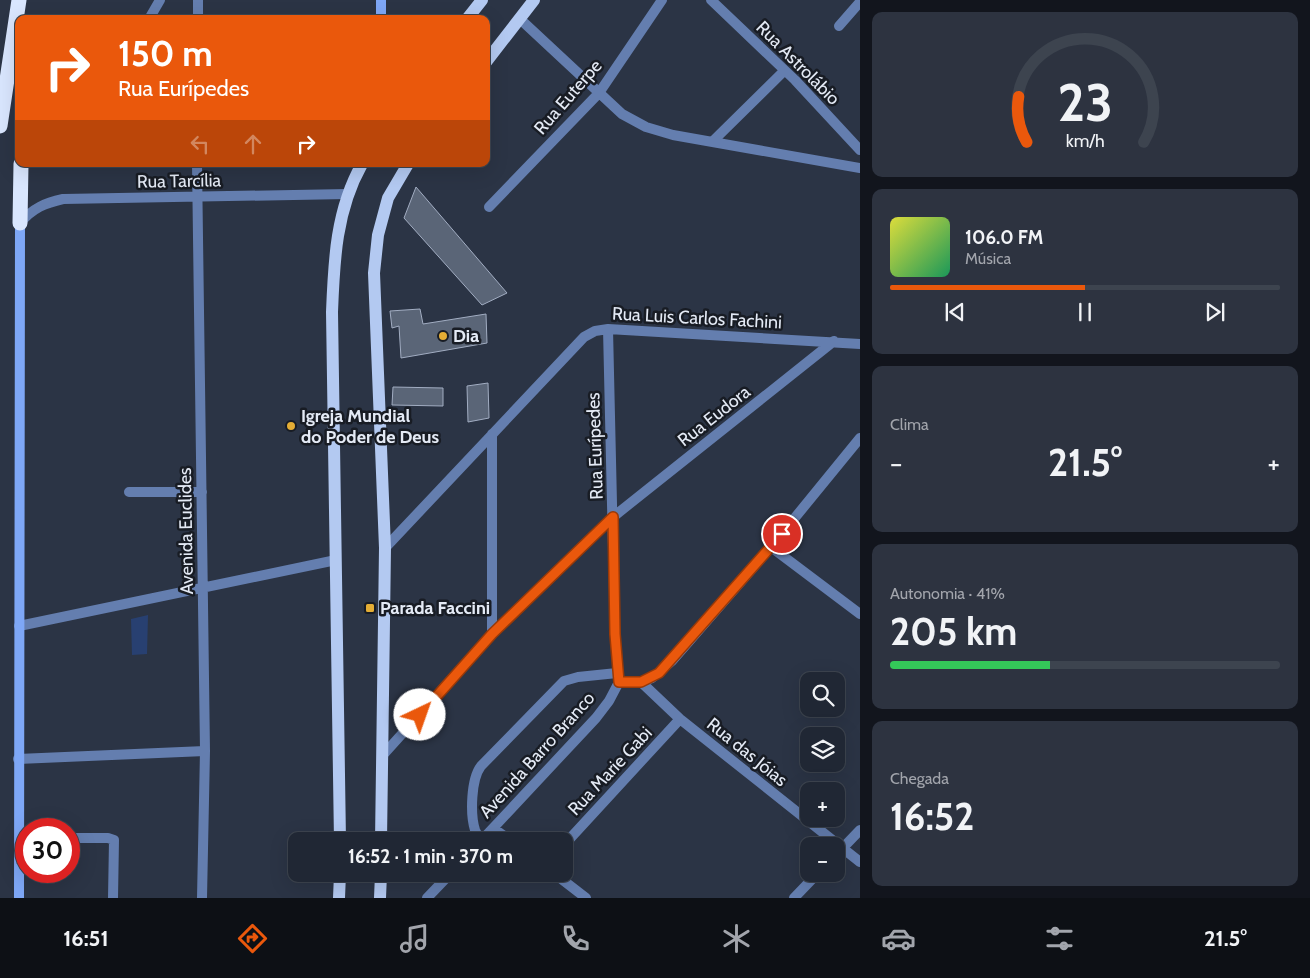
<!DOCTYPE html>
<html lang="pt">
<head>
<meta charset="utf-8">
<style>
  :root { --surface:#202734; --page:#2d3340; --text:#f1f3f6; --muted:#a2a5ac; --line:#3d444f; --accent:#ea580c }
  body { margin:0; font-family:Cabin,sans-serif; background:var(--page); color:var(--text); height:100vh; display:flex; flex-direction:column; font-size:19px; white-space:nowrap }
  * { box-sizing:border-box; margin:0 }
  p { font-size:16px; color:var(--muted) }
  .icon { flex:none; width:28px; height:28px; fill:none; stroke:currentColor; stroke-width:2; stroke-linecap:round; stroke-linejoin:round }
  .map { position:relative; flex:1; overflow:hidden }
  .side { display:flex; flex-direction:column; gap:12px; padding:12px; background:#12151d; width:450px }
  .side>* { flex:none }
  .hud { position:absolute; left:15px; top:15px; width:475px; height:152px; border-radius:10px; box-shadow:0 5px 20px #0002,0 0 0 1px var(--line); background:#ea580c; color:#fff; overflow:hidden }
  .tools { position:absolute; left:800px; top:672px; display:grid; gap:10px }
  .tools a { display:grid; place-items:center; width:45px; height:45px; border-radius:10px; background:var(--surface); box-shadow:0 5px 20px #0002,0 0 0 1px var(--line); font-size:25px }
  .speed { position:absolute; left:15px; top:818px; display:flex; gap:10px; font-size:25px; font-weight:700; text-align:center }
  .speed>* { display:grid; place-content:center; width:65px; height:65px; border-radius:50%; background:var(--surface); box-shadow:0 5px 20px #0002,0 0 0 1px var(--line); line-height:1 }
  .speed .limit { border:8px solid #d22; background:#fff; color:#111 }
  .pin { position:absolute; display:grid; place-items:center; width:42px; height:42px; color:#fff; margin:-21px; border:2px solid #fff; border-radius:50%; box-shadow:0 1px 5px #0007 }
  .me { position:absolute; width:55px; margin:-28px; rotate:42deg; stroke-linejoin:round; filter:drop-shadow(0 0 4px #0008) }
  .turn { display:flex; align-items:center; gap:18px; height:105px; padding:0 20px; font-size:22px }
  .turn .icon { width:65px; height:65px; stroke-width:2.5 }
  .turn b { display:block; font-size:35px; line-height:42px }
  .lanes { display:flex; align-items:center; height:48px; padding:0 20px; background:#0003; justify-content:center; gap:25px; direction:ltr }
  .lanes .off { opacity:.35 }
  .big { font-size:38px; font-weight:700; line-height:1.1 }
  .side .tile { flex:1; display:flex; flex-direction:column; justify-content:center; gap:8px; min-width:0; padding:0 18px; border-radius:10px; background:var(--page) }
  .side .dial { align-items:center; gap:0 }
  .dial svg { height:130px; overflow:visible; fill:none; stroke:var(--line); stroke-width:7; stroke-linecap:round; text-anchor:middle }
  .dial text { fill:var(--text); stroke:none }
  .song { display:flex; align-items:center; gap:15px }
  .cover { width:60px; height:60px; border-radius:8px; background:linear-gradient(135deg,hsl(60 70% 55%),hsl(150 70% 35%)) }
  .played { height:5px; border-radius:2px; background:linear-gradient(90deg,var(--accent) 50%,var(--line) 50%) }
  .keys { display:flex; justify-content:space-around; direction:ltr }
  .heat { display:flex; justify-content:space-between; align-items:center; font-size:28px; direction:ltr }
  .charge { height:8px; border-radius:4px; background:linear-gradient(90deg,#34c759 41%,var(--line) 0) }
  .trip { position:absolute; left:288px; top:832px; width:285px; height:50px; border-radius:10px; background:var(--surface); box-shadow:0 5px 20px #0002,0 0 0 1px var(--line); font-weight:700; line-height:50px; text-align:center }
  .menu { display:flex; height:80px; justify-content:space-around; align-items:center; background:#0d1015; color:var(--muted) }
  .menu .icon { width:35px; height:35px }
  .menu .on { color:var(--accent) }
  .menu b { font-size:22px; color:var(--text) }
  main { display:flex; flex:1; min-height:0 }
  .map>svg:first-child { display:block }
  .green { fill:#284071 }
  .building { fill:#5a6577; stroke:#a2adc2 }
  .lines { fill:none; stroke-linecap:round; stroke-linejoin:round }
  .street { stroke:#647eaf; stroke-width:10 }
  .secondary { stroke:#7ea7f6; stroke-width:10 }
  .primary { stroke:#b3c9f1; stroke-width:12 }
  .highway { stroke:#d9e6fe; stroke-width:15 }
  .route-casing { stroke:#983908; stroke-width:12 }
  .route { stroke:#ea580c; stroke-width:9 }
  .poi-dot { fill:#e4ad35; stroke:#181c24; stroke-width:2 }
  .labels { text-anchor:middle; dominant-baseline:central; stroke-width:5; stroke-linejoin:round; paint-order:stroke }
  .street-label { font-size:18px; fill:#e4eaf5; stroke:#181c24 }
  .poi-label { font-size:18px; font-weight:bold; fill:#e4eaf5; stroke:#181c24; text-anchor:start }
</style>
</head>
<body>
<main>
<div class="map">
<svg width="860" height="898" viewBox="0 0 860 898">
  <rect width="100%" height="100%" fill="#2b3445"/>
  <path class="green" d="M148,615L147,654L132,655L131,619Z"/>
  <path class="building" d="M416,187L507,293L482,305L404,218Z
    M420,309L423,324L486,314L487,343L401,358L399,326L392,328L390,311Z
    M488,383L489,418L468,422L467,386Z
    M393,387L443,388V406L392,405Z"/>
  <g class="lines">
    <path class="street" d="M711,0L795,80L860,150
      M149,19L160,0
      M198,19V0
      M520,19L622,114L646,127L673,135L860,168
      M839,26L860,2
      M713,141L784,71
      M197,164L205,751L202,898
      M489,207L599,93L662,0
      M20,223C33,208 45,203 63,199L347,194
      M608,329L615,635L619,682
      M492,434V634
      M129,492H202
      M771,547L860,614
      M385,548L584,337L595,331L608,329L860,344
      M19,626L336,560
      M641,682L680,719L860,862
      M383,755L492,634L613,517L834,341
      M18,759L205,751
      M493,828L511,841
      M69,838H108L114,840L113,898
      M482,839C479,836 476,834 475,830C470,814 471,779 481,766L564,681L578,677L617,673
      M481,841L596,718L609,701L619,682H641L652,678L672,661L771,547L860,438
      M564,845L680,719
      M836,855L860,830
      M555,874L586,898
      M427,898L450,874
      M794,898L817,874"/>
    <path class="secondary" d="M381,19V0
      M19,898L20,223"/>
    <path class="primary" d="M467,19L482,0
      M486,62L534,0
      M340,841L332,312C334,260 336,210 362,164
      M381,841L385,548L374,273L378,235L388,198L408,164
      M339,898L340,874
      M380,898L381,874"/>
    <path class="highway" d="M0,126L19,0
      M20,223L21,164"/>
  </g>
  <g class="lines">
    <defs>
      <path id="route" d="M420,715L492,634L613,517L615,634L619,682H641L659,673L782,534"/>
    </defs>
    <use href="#route" class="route-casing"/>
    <use href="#route" class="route"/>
  </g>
  <g class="poi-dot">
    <circle cx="443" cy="336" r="5"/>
    <circle cx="291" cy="426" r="5"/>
    <rect x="365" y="603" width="10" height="10" rx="2.5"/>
  </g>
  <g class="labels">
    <g class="street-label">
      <text transform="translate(798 63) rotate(45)">Rua Astrolábio</text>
      <text transform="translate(568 97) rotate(-49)">Rua Euterpe</text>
      <text transform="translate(179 181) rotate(-1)">Rua Tarcília</text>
      <text transform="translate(697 318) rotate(3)">Rua Luis Carlos Fachini</text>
      <text transform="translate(714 416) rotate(-38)">Rua Eudora</text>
      <text transform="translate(595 446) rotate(-92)">Rua Eurípedes</text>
      <text transform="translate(186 531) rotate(-91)">Avenida Euclides</text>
      <text transform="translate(747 752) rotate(39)">Rua das Jóias</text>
      <text transform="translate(537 755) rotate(-48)">Avenida Barro Branco</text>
      <text transform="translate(610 771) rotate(-47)">Rua Marie Gabi</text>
    </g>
    <g class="poi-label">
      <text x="453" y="336">Dia</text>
      <text x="301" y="416">Igreja Mundial<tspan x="301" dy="21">do Poder de Deus</tspan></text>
      <text x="380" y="608">Parada Faccini</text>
    </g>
  </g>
</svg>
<div class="tools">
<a><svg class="icon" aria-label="search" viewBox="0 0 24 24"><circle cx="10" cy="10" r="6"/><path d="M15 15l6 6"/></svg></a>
<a><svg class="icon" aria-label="layers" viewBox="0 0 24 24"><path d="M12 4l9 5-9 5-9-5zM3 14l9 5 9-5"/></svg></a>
<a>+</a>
<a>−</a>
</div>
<div class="speed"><div class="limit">30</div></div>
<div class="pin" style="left:782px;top:534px;background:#d93025"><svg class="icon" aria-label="arrive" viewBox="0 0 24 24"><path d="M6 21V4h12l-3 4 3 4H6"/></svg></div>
<svg class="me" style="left:420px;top:715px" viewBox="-20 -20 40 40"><circle r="19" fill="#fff"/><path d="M0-13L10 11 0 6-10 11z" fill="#ea580c"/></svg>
<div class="trip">16:52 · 1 min · 370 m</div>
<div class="hud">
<div class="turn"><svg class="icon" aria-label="right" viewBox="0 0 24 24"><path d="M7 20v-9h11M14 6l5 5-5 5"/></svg><div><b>150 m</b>Rua Eurípedes</div></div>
<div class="lanes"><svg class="icon off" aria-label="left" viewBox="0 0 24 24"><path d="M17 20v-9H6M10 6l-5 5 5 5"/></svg><svg class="icon off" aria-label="ahead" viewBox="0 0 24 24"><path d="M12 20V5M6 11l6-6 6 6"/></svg><svg class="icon" aria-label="right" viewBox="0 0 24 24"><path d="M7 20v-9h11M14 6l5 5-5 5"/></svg></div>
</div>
</div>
<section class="side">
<div class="tile dial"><svg viewBox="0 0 100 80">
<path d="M14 69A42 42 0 1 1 86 69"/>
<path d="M14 69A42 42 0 0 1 9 41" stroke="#ea580c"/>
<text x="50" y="56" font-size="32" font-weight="700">23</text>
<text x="50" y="72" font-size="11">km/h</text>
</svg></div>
<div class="tile">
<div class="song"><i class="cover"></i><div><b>106.0 FM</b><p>Música</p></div></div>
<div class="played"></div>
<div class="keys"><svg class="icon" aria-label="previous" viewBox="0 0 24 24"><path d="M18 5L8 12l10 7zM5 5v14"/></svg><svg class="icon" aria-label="pause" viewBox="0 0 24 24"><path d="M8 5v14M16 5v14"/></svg><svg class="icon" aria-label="next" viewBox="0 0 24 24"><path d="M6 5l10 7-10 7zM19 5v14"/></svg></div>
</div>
<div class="tile"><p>Clima</p>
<div class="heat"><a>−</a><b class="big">21.5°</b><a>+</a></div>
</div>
<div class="tile"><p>Autonomia · 41%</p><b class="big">205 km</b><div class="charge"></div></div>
<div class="tile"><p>Chegada</p><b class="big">16:52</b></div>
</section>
</main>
<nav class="menu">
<b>16:51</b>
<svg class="icon on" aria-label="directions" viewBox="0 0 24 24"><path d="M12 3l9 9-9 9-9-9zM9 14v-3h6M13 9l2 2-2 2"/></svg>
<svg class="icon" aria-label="music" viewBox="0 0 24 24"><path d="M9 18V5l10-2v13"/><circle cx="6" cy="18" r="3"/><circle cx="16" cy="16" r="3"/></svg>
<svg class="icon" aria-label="phone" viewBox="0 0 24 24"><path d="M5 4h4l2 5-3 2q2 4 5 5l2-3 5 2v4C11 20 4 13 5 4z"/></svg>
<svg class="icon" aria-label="climate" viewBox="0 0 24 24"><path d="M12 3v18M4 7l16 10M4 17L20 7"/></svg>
<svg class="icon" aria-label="car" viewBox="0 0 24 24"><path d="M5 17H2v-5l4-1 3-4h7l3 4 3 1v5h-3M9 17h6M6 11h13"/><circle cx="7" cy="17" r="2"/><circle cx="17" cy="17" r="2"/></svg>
<svg class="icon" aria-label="filters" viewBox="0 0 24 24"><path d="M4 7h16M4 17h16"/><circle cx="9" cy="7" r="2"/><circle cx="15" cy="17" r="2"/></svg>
<b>21.5°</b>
</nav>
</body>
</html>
